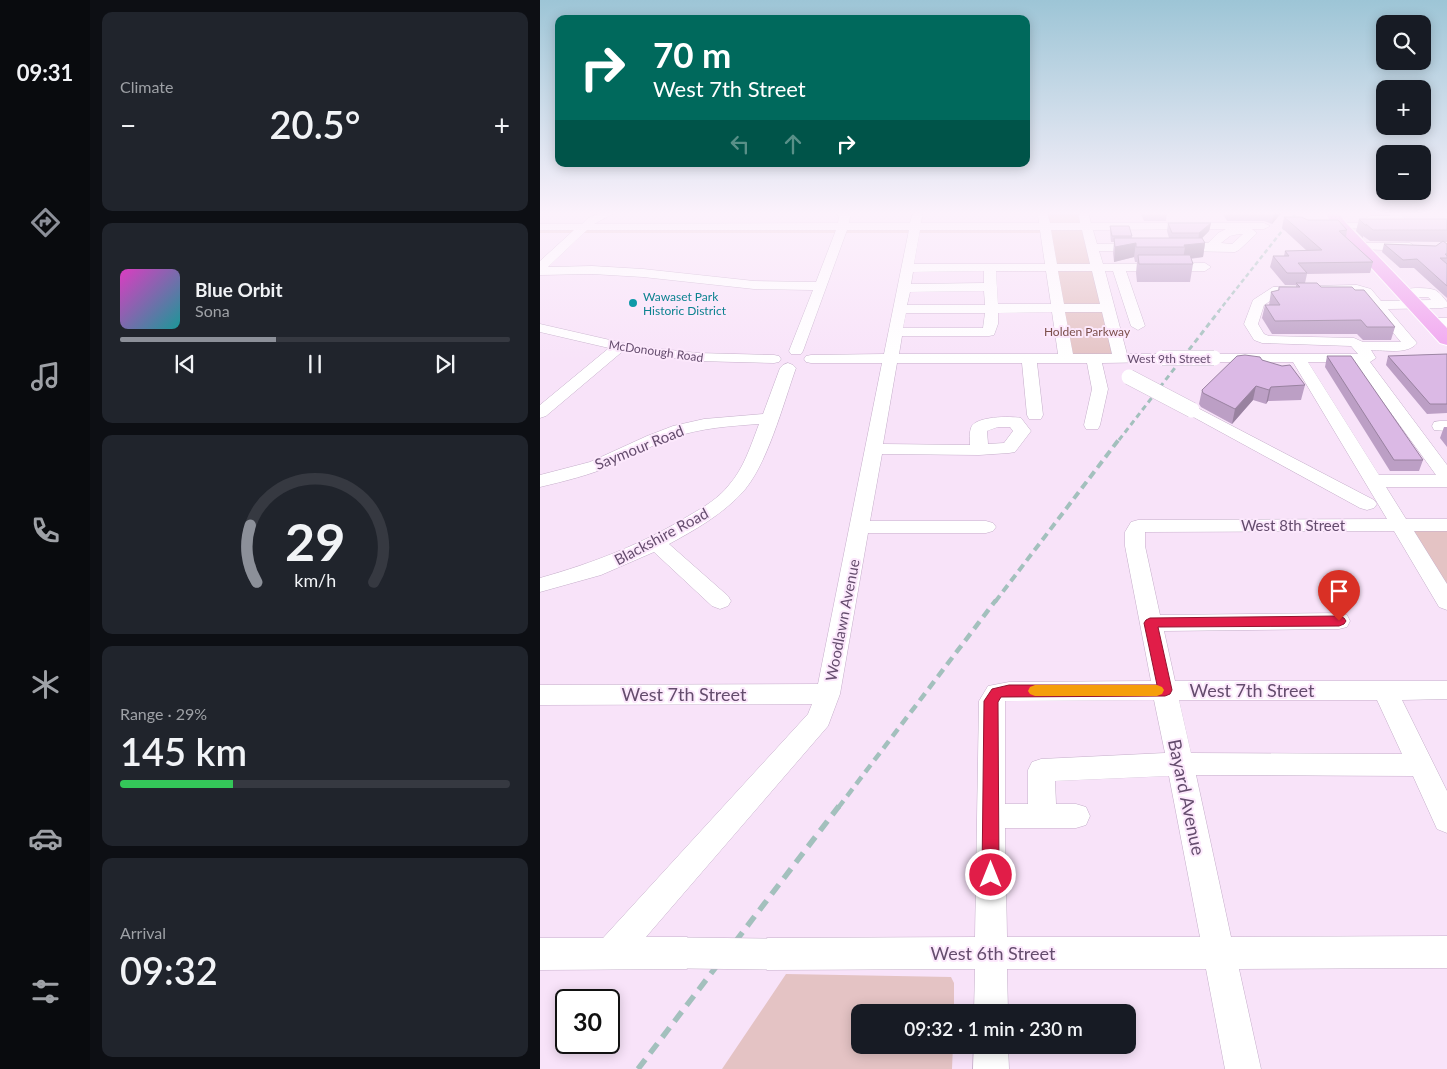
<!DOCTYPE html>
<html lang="en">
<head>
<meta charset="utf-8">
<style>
  :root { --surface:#171b24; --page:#20242c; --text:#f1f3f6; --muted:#9ea1a6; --line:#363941; --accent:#8c9099 }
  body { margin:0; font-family:Lato,sans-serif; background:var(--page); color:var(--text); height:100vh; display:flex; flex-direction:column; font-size:19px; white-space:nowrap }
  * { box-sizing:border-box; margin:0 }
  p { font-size:16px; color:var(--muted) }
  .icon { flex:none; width:28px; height:28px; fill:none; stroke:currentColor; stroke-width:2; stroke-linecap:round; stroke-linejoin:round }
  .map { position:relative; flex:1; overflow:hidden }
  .side { display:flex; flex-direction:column; gap:12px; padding:12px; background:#0d0f14; width:450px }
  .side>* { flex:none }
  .guide { position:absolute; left:15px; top:15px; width:475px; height:152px; border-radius:10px; box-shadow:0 2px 12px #0003; background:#00695c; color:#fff; overflow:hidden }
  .buttons { position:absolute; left:836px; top:15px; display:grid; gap:10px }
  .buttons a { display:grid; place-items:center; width:55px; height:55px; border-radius:10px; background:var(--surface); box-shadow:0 2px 12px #0003; font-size:25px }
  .speed { position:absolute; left:15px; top:989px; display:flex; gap:10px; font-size:25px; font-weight:700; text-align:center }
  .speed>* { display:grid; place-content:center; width:65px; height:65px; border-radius:50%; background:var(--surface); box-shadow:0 2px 12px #0003; line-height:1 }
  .speed .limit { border:2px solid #111; border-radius:8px; background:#fff; color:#111 }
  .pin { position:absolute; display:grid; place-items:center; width:42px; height:42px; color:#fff; margin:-51px -21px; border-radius:50% 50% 50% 0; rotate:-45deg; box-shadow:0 0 5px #0007 }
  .pin .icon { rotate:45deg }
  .me { position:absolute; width:55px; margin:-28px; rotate:0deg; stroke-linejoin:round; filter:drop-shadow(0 0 4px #0008) }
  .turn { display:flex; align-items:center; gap:18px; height:105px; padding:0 15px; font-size:22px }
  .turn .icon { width:65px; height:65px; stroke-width:2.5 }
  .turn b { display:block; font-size:35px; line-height:42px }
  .lanes { display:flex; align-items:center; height:48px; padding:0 15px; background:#0003; justify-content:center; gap:25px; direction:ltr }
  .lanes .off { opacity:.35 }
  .big { font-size:38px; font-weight:600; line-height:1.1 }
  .side .card { flex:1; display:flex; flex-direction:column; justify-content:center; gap:8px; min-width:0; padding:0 18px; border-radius:10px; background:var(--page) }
  .side .dial { align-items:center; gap:0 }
  .dial svg { height:130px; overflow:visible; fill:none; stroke:var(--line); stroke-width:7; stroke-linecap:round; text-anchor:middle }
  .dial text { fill:var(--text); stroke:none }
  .song { display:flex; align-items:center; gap:15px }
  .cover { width:60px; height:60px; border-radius:8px; background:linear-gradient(135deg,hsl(310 70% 55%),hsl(180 70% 35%)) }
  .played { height:5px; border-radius:2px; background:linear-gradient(90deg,var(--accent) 40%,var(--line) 40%) }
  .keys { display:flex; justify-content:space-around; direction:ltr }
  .heat { display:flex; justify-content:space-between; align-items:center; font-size:28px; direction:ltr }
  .charge { height:8px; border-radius:4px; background:linear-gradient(90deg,#34c759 29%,var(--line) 0) }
  .trip { position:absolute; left:311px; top:1004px; width:285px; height:50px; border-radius:10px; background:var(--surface); box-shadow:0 2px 12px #0003; font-weight:600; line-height:50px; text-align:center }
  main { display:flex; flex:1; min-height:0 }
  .menu { display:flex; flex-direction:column; width:90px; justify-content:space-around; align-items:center; background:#090b0e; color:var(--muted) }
  .menu .icon { width:35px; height:35px }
  .menu .active { color:var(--accent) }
  .menu b { font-size:22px; color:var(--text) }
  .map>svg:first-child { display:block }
  .green { fill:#e4c3c4 }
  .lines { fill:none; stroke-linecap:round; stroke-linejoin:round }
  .minor-casing { stroke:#c5aeca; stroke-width:1 }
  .major-casing { stroke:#fff; stroke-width:2 }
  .minor { fill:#fff; fill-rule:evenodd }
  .major { fill:#f0a3ef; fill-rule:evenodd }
  .rail-far4 { stroke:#a3c0bd; stroke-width:2.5; stroke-dasharray:4.5 3; stroke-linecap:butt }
  .rail-far3 { stroke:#a3c0bd; stroke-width:3; stroke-dasharray:5.5 4; stroke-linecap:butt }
  .rail-far2 { stroke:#a3c0bd; stroke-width:4; stroke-dasharray:8 5; stroke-linecap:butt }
  .rail-far1 { stroke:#a3c0bd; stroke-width:4.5; stroke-dasharray:9 6; stroke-linecap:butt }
  .rail { stroke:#a3c0bd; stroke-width:5.5; stroke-dasharray:12 8; stroke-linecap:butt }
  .minor-bridge-far1-casing { stroke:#c5aeca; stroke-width:16; stroke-linecap:butt }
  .minor-bridge-casing { stroke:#c5aeca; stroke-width:32; stroke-linecap:butt }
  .minor-bridge-far1 { stroke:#fff; stroke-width:15 }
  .minor-bridge { stroke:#fff; stroke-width:31 }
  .wall { fill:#bc9fc5 }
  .shaded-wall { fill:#9982a0 }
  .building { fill:#dbb9e5; stroke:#9982a0 }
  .route { fill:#e11d48; stroke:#92132f }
  .slow { fill:#f59e0b }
  .culture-dot { fill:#0f9aa8; stroke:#fce8fc; stroke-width:2 }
  .labels { text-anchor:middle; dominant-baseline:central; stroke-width:4; stroke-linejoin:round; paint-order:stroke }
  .far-culture-label { font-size:12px; fill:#0d838f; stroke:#fce8fc; text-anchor:start }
  .far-park-label { font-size:12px; fill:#7c504c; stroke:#fce8fc }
  .far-street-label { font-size:12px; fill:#644c6d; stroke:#fce8fc }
  .street-label { font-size:15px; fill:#644c6d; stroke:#fce8fc }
  .near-street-label { font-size:18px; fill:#644c6d; stroke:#fce8fc }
</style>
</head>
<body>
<main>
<nav class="menu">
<b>09:31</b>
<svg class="icon active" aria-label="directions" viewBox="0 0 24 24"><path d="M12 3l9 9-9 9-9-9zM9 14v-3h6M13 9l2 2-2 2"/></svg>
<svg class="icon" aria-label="music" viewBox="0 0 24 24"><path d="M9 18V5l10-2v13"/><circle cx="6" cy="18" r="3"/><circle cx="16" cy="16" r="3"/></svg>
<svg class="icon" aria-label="phone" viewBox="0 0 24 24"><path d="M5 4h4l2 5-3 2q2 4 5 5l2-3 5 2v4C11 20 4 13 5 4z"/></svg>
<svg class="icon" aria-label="climate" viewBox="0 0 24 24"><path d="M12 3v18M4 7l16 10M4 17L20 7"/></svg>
<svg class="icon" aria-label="car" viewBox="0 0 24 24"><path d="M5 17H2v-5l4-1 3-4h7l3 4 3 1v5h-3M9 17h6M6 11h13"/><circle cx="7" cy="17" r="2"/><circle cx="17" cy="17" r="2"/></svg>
<svg class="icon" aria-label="filters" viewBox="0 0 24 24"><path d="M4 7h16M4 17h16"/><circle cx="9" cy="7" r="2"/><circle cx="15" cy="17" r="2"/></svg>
</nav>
<section class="side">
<div class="card"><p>Climate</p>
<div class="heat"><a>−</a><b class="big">20.5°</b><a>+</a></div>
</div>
<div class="card">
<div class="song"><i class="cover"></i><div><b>Blue Orbit</b><p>Sona</p></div></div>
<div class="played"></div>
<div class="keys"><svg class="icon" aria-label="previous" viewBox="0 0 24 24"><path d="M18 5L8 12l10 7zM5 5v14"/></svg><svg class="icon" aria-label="pause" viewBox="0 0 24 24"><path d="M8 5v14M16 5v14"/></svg><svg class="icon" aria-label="next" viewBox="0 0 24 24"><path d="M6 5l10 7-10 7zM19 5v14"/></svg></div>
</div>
<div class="card dial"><svg viewBox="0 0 100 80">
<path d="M14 69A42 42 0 1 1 86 69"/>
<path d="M14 69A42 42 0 0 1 10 34" stroke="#8c9099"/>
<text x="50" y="56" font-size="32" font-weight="700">29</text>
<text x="50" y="72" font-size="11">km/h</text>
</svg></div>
<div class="card"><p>Range · 29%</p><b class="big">145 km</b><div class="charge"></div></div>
<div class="card"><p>Arrival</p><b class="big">09:32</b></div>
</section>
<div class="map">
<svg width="907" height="1069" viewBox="0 0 907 1069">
  <rect width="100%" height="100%" fill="#f8e3f9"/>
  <path class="green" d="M503,212H543L581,358L526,359L506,233H0V227L505,225Z
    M860,525H907V602Z
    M246,974L411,977L414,983V1012H320V1045H413L412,1069H182Z"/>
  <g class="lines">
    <defs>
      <path id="minor" d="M63,212H76L54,224L298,223L299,217L295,212C301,212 306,210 310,216L309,223H370L373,212H383L381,223H499L498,214L499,212H507L510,223H540L538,212H548L551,223H724L730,226L724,229H712L717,233L715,235L699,250L695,252L639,251L633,247L639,243H668L678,233L686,229L553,230L557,244L600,243L606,247L600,251H559L563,264L665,263L671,267L665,271H586L605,326L598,330L591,326L573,271H565L587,354H622L627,355L629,358L627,361L622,362L562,363L568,389L560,425L558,429H546L544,425L552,389L547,363H497L503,415L501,419H489L487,415L482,363H357L343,444L430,445C430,440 429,433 431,428C434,416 471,416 481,418L491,431L475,452L469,453L439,455L342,454L330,521H446L453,523L456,527L453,531L446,533H328L300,694L288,726L106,937H147L158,942L163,953L158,964L147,969L0,970V938H63L268,714L272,704L0,705V685L278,684L342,363H271L266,362L264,359L266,356L271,355L344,354L369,230H307L263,351L261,354H251L249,351L273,290L214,289L103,277L52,274L0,275V261L34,230H0V224H42L48,218ZM47,230H296L276,282L214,281L103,269L52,266L8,267ZM380,230H500L505,264H374ZM511,230H542L550,264H517ZM699,234H703L692,244L681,243L690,236ZM444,271V283L371,284L373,272ZM456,271H506L511,304H458ZM518,271H552L560,304H524ZM444,291L445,305H367L370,292ZM512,312L518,354H359L362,336H449L454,335L458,324V313ZM525,312H562L572,354H533ZM366,313H445L443,328H363ZM458,427H470L473,431L464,443L448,444L447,431Z
        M848,212H859L865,219C859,225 831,225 825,219L830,216H851Z
        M782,223H845L851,226L845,229L778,228L776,226L778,224Z
        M822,243H870L876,247L870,251L818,249L816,247L818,245Z
        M817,285L831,289L841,301L891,300L888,297H864L857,293C863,287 886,287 895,290C899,292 904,298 907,302V307L902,308L848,309L877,343C868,355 844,350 831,350L836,358L830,362L907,465V487H846L866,519H907V531H874L907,584V610L899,607L854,531L605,532V546L620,615L799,613L807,615L810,621L807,627L799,629L624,631L635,681H907V699L862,700L907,791V833L897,829L873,776L656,775L691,937L907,936V968L699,969L721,1069H685L666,969H467L468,1012H434L435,969L227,970L216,965L211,954L216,943L227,938L435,937L439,701L448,686L469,682L611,681L585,546V532L591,522L598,520L847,519L753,362H674L669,361L667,358L669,355L674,354H818L811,346L722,343L714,340L704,324L713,300L733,287ZM816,293L821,295L861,342H823L814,338L729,336L724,334L718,324L724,305L741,294ZM768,362H814L896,475H839ZM614,700L625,753L501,759L492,762L488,770V804H465V701ZM639,700H837L862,754L651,753ZM629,776L660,937H467L465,828H536L546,825L550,816L546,807L536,804H516L515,781Z
        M892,318H907V326L887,325L885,322L887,319Z
        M0,324L96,346L157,353L234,355L239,356L241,359L239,362L234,363L157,361L83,351L6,416L0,418V405L69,348L0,332Z
        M248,363L253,365L256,368C243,404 227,467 201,494C181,515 155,530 129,544L188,596L191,601L188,606L180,609L172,606L114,552L61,575L0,592V578C53,563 103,544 150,515C164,507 179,498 189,485C204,468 211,445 219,424C190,426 160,428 132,438C112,445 93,456 73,465C50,475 25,481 0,487V475L50,462L107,436L133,426L164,419L223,414L240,368L243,365Z
        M652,405L834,500L837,504L834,508L827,510L820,508L646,413L644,410L646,407Z
        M900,421H907V431L894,430L892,426L894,422Z
        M434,1045H468L469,1069H433Z"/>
      <path id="major" d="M784,212H798L806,223L907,328V345L900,343L796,229Z"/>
    </defs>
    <use href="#minor" class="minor-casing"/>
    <use href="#major" class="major-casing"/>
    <use href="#minor" class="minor"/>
    <use href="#major" class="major"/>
    <path class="rail-far4" d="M678,312L757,212"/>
    <path class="rail-far3" d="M579,440L679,311"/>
    <path class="rail-far2" d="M455,602L580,438"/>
    <path class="rail-far1" d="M298,808L456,600"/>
    <path class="rail" d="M98,1069L299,806"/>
    <defs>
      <path id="minor-bridge-far1" d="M622,358H674
        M589,377L652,410"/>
      <path id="minor-bridge" d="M147,953L227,954"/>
    </defs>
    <use href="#minor-bridge-far1" class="minor-bridge-far1-casing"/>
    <use href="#minor-bridge" class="minor-bridge-casing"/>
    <use href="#minor-bridge-far1" class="minor-bridge-far1"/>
    <use href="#minor-bridge" class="minor-bridge"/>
  </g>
  <path class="wall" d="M600,212H627L626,221H604Z
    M682,212H742L732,224L724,221H687Z
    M744,217L768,220L807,230L806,237L833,262L830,273L767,274L765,283L781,287L815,290L855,327L851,340H823L817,334H732L722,318L725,305H729L731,292L738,291L739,287H756V285H745L730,267L733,256H744L745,251H767L742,228Z
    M819,219H907V242H904L907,244V298L874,268H860L842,252L844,244L896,246L902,242L830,241L823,236V238L816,231Z
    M628,223H671L669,231L662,238L665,243L663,257L651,259L653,264L650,282H597L596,273L597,262H595L594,257L574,262L573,253L574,242H571L570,232V226L592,236V238H629L627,231Z
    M907,354V413L887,414L846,365L848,356Z
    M787,356L883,460L879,471H850L785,367Z
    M722,360L765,385L761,400L728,401L726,404L713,400L692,424L661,407L659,404L662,390Z
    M904,427H907V447L900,438Z"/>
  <path class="shaded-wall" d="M735,212H742L732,224L734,213Z
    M671,223L669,231L658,242L659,233Z
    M596,243L594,257L574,262L575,247Z
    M665,243L663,257L643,259L645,247L644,245Z
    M716,386L713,400L692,424L695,409Z
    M731,387L728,401L726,404L729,390Z"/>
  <path class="building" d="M744,217H761L768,220H798L807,230L799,231L833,262L758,263L767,273H747L733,256H749L745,251L782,250Z
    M819,219H907V230H833L826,224V226Z
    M628,223H671L659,233H632Z
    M570,226H589L592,236H572Z
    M574,238H662L665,243L644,245L645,247H596V243L575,247Z
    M903,241L907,244V254H905L907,256V258H900L907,264V286L877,259L863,260L844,244L896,246Z
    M598,255H650L653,264H599Z
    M756,283H777L781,287H812L815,290H824L855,327H827L821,320L735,321L725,305H740L731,292L739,290V287H760Z
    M907,354V404H890L848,356Z
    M705,355L720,357L722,360L742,366L750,365L765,385L731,387L729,390L716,386L695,409L663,393L662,390L697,356Z
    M787,356H811L883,460H854Z"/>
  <linearGradient id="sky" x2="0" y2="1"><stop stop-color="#9dc5d6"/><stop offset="0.59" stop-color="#fcf2fc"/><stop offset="1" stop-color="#fcf2fc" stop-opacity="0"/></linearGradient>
  <rect width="907" height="361" fill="url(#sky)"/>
  <path class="route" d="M799,616L804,618L806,621L804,624L799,626L618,627L632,690L630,694L625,696L461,697L458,702L459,875L457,881L451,883L445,881L442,875L444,701L452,689L469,685H617L604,623L606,620L610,618Z"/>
  <path class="slow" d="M495,685H617L622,687L624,690L622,694L617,696H495L490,694L488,691L490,687Z"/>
  <circle class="culture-dot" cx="93" cy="303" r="5"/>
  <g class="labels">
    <g class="far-culture-label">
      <text x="103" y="296">Wawaset Park<tspan x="103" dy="14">Historic District</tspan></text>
    </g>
    <g class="far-park-label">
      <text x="547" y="331">Holden Parkway</text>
    </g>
    <g class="far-street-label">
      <text transform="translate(116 351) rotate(8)">McDonough Road</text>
      <text x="629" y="358">West 9th Street</text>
    </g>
    <g class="street-label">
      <text transform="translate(99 447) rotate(-22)">Saymour Road</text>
      <text x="753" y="525">West 8th Street</text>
      <text transform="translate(121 536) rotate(-28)">Blackshire Road</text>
      <text transform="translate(302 620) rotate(-79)">Woodlawn Avenue</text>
    </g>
    <g class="near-street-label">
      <text x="712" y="690">West 7th Street</text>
      <text x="144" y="694">West 7th Street</text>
      <text transform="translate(647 797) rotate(78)">Bayard Avenue</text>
      <text x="453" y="953">West 6th Street</text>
    </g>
  </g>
</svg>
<div class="buttons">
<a><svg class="icon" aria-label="search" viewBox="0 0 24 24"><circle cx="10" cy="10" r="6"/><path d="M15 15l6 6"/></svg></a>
<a>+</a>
<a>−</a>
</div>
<div class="speed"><div class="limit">30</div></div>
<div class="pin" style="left:799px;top:621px;background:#d93025"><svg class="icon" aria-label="arrive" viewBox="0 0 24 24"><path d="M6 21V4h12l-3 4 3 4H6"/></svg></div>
<svg class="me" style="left:451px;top:875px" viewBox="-20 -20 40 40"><circle r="17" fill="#e11d48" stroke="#fff" stroke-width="3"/><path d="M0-11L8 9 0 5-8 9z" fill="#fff"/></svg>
<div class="trip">09:32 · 1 min · 230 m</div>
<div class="guide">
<div class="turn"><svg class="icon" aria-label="right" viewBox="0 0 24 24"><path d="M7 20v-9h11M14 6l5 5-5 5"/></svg><div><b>70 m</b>West 7th Street</div></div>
<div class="lanes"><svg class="icon off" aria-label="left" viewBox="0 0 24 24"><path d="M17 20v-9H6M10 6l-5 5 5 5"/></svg><svg class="icon off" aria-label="ahead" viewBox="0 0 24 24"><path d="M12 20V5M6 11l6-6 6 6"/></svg><svg class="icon" aria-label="right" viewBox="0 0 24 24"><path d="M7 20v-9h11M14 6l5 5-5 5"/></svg></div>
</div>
</div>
</main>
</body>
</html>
